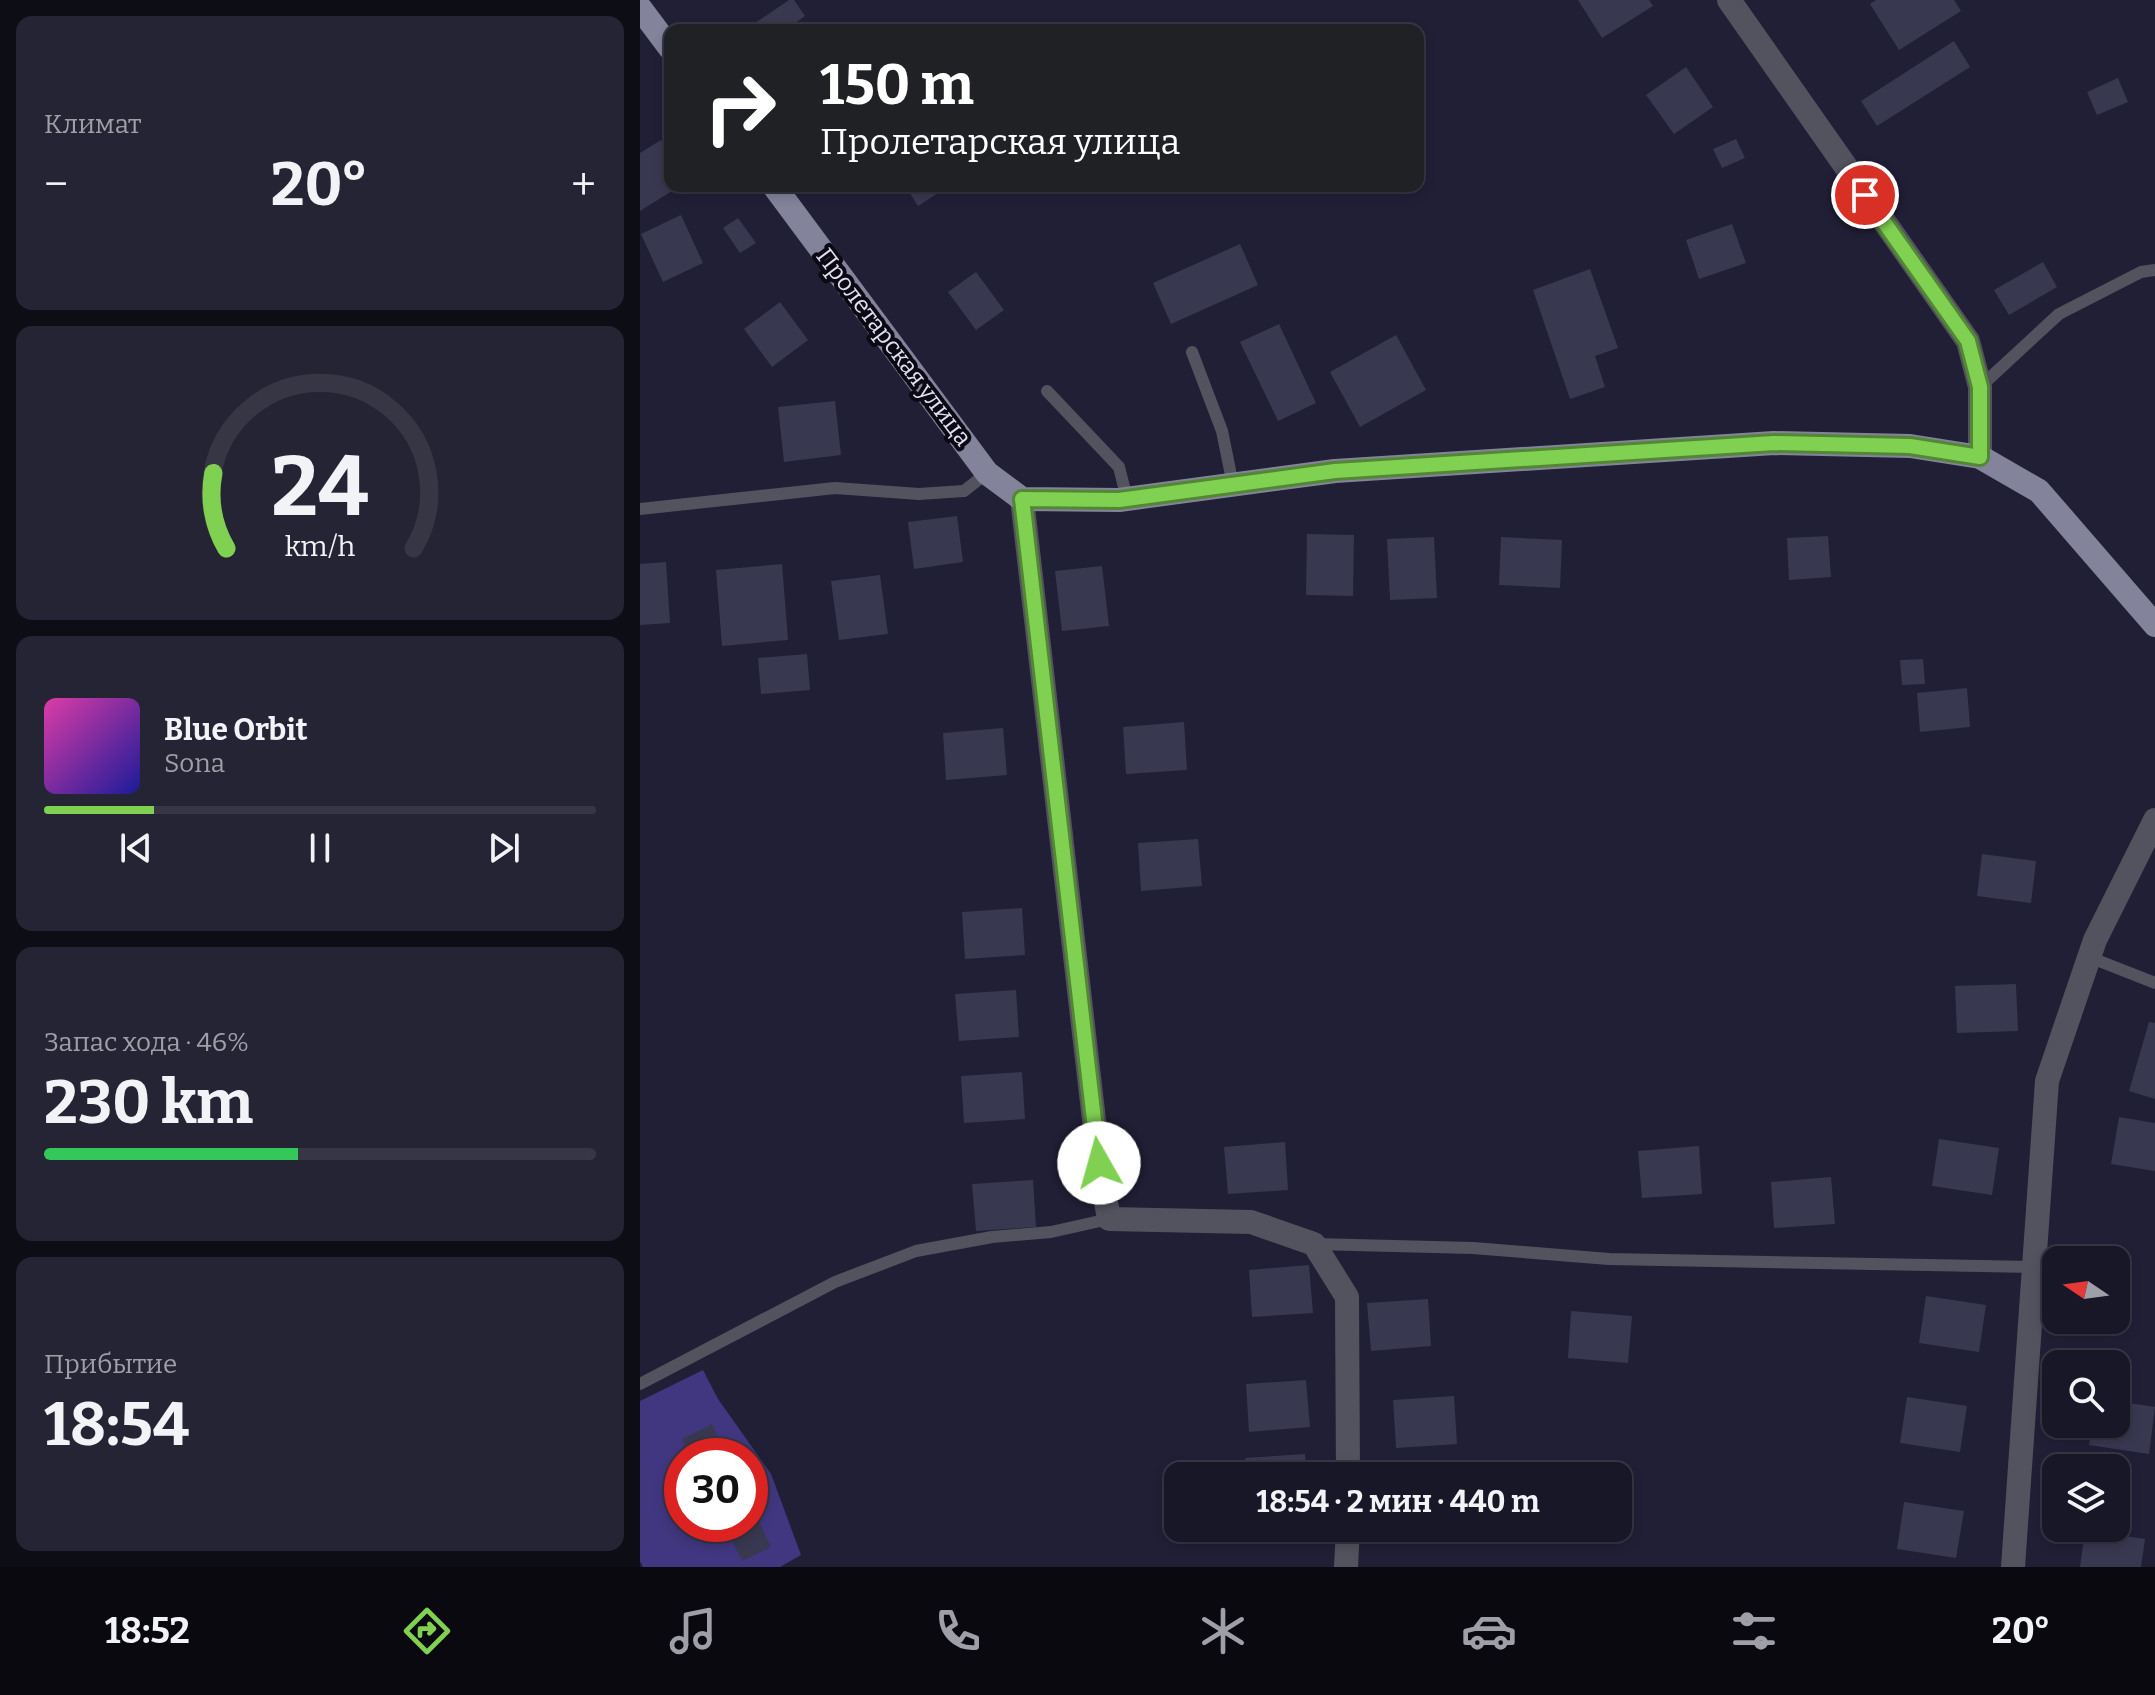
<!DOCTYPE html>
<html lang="ru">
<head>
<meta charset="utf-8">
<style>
  :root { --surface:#181728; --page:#252434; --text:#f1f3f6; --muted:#9f9fa8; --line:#363645; --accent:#80d051 }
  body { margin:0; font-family:Bitter,serif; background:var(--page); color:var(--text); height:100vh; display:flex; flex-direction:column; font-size:30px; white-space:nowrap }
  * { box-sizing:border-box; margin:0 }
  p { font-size:26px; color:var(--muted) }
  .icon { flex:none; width:44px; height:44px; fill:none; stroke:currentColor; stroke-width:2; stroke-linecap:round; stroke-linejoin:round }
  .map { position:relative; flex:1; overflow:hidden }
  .details { display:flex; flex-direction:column; gap:16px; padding:16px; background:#0d0d16; width:640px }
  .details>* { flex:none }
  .top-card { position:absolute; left:24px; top:24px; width:760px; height:168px; border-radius:16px; box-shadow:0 4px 12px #0003,0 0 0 2px var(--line); background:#202124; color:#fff; overflow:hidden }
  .needle { width:52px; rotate:283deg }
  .buttons { position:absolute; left:1402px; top:1246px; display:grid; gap:16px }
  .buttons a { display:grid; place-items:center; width:88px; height:88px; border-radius:16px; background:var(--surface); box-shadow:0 4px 12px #0003,0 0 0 2px var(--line); font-size:40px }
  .speed { position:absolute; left:24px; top:1438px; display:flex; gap:16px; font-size:40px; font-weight:700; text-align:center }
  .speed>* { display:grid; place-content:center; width:104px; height:104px; border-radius:50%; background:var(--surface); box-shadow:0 4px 12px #0003,0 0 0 2px var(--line); line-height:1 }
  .speed .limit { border:12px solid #d22; background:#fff; color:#111 }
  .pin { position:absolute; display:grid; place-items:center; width:68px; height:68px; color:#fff; margin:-34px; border:4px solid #fff; border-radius:50%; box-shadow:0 2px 8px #0007 }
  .me { position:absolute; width:88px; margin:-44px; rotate:353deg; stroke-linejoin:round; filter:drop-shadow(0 0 6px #0008) }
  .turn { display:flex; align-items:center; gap:28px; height:168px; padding:0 24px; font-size:36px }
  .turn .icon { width:104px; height:104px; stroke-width:2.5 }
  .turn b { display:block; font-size:56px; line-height:68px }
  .big { font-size:60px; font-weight:700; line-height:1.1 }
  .details .widget { flex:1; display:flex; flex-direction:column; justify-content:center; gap:12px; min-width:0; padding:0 28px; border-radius:16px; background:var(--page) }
  .details .dial { align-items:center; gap:0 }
  .dial svg { height:208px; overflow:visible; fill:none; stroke:var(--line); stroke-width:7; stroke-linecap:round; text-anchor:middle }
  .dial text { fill:var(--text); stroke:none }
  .song { display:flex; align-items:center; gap:24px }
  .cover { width:96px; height:96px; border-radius:12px; background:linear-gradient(135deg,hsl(320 70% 55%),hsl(240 70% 35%)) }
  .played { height:8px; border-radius:4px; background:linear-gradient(90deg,var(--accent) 20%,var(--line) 20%) }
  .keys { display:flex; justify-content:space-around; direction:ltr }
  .heat { display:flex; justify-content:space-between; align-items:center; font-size:44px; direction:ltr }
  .charge { height:12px; border-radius:6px; background:linear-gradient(90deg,#34c759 46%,var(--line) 0) }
  .trip { position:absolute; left:524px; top:1462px; width:468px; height:80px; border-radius:16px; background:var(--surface); box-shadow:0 4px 12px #0003,0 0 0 2px var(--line); font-weight:700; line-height:80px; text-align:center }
  .menu { display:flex; height:128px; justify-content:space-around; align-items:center; background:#0a0910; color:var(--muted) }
  .menu .icon { width:56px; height:56px }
  .menu .selected { color:var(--accent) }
  .menu b { font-size:36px; color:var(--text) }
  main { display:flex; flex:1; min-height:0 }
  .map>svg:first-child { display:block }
  .green { fill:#413780; fill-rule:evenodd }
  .building { fill:#393851 }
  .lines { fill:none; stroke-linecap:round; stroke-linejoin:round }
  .service { stroke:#53535f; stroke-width:12 }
  .minor { stroke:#53535f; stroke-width:24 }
  .primary { stroke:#83839c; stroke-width:24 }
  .route-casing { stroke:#538735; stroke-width:20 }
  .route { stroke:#80d051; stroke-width:14 }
  .labels { text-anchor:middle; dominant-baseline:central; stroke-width:8; stroke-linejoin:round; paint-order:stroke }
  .street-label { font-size:24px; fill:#e1e1f1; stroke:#0b0a14 }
</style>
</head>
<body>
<main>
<section class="details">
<div class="widget"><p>Климат</p>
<div class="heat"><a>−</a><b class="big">20°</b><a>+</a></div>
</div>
<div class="widget dial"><svg viewBox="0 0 100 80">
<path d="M14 69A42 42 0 1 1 86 69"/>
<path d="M14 69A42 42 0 0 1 9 40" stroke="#80d051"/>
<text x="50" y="56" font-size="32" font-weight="700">24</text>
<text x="50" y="72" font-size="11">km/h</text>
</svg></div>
<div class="widget">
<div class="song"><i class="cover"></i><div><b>Blue Orbit</b><p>Sona</p></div></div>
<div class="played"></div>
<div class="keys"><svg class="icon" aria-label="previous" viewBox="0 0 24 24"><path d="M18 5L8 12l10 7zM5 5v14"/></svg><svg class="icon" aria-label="pause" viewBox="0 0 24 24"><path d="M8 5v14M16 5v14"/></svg><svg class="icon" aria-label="next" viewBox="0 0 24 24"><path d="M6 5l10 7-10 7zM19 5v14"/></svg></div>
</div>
<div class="widget"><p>Запас хода · 46%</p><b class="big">230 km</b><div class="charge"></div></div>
<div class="widget"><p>Прибытие</p><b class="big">18:54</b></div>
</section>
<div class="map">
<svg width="1515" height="1567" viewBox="0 0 1515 1567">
  <rect width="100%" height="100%" fill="#201f36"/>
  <path class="green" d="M63,1370L78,1399L131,1474L161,1555L140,1567H3L0,1561V1401ZM42,1456H110V1524H42Z"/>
  <path class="building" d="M149,0H154L165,16L146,30H105Z
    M938,0H1009L1013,6L962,38Z
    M1236,0H1314L1321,11L1259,50L1230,4Z
    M1314,41L1330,67L1237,126L1221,101Z
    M1046,67L1073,107L1034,134L1006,95Z
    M1478,78L1488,102L1457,115L1447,92Z
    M1096,139L1105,158L1082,168L1073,149Z
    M21,140L30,155V186H40L0,211V153Z
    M265,186H309L278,206Z
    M41,215L63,263L23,282L1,234Z
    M98,218L116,243L100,253L83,228Z
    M1092,224L1106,263L1059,279L1046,240Z
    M600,244L618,285L531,324L513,283Z
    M1403,262L1417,287L1369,315L1354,290Z
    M950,269L978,348L955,356L965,387L930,399L893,290Z
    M336,272L364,310L336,330L308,292Z
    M140,302L168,340L132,367L104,329Z
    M639,324L676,403L638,421L600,342Z
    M756,335L786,390L720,427L690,372Z
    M195,401L201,455L144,462L138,407Z
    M317,516L323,562L274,569L268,522Z
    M667,534L714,535L713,596L666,595Z
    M1188,536L1191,577L1149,580L1147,538Z
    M794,537L797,598L750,600L747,539Z
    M861,537L922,540L920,588L859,585Z
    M26,562L30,623L0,625V564Z
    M142,564L148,640L82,646L76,570Z
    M462,566L469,626L422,631L415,571Z
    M240,575L248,634L199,640L191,581Z
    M167,654L170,690L121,694L118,658Z
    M1283,659L1285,684L1262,685L1260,660Z
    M1327,688L1330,727L1280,732L1277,693Z
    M544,722L547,770L486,774L483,727Z
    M363,728L367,775L306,780L303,733Z
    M558,839L562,886L501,891L498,843Z
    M1342,854L1396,861L1391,903L1337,896Z
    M382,908L385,955L325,959L322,912Z
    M1376,984L1378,1031L1317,1033L1315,986Z
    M376,990L379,1037L319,1041L315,994Z
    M1509,1022L1515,1023V1099L1489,1091Z
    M382,1072L385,1119L324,1123L321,1076Z
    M1479,1117L1515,1123V1171L1471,1164Z
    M1299,1139L1359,1148L1352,1195L1292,1186Z
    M645,1142L648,1190L588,1194L584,1147Z
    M1059,1146L1062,1194L1002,1198L998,1151Z
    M1191,1177L1195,1224L1134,1228L1131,1182Z
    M393,1180L396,1227L336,1231L332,1184Z
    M669,1265L673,1313L612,1317L609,1270Z
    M1286,1296L1346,1305L1339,1352L1279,1343Z
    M788,1299L791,1346L731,1351L727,1303Z
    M931,1311L992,1316L988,1363L928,1358Z
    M666,1380L670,1427L609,1432L606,1384Z
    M814,1396L817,1444L756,1448L753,1400Z
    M1267,1397L1327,1406L1320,1452L1260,1443Z
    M1476,1401L1515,1407L1509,1454L1449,1445L1452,1424H1476Z
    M72,1424L87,1456H51L42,1439Z
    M665,1454L667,1476H606L605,1458Z
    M1264,1502L1324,1511L1316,1558L1257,1549Z
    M110,1503L131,1547L102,1561L84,1524H110Z
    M1445,1530L1505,1539L1501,1567H1440Z"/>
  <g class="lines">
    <path class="service" d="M552,352L582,431L593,485
      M1340,387L1419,314L1501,272L1515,270
      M407,391L479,467L487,499
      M0,509L195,488L279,494L324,491L347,473
      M1449,957L1515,983
      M674,1244L833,1248L969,1259L1394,1267
      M0,1384L195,1282L276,1251L352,1237L411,1232L469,1219"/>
    <path class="minor" d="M1089,0L1328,341L1340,387V457
      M382,499L459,1163L469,1219L611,1222L674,1244L707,1297L708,1476
      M706,1567L708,1528
      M1373,1567L1407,1081L1455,940L1515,820"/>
    <path class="primary" d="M0,8L30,48
      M134,186L347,473L382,499L479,500L695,471L1134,443L1270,446L1340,457L1399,491L1515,625"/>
  </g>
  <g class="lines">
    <defs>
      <path id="route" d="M459,1163L382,499L479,500L695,471L1134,443L1270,446L1340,457V387L1328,341L1225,195"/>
    </defs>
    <use href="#route" class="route-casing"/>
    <use href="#route" class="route"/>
  </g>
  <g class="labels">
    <g class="street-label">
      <text transform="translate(254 347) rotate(53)">Пролетарская улица</text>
    </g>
  </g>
</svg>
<div class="buttons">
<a><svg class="needle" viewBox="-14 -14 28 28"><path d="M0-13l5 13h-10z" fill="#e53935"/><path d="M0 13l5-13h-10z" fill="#9f9fa8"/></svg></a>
<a><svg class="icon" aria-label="search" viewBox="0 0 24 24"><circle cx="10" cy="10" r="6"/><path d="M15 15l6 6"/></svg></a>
<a><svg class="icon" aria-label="layers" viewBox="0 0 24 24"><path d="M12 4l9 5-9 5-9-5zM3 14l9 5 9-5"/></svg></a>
</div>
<div class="speed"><div class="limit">30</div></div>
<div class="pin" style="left:1225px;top:195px;background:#d93025"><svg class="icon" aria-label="arrive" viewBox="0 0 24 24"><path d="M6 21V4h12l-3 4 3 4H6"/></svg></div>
<svg class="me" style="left:459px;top:1163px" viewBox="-20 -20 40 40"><circle r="19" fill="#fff"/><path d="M0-13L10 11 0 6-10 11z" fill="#80d051"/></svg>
<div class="trip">18:54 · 2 мин · 440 m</div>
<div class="top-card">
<div class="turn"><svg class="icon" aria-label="right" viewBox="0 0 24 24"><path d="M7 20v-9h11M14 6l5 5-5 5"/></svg><div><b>150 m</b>Пролетарская улица</div></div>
</div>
</div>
</main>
<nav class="menu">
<b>18:52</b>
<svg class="icon selected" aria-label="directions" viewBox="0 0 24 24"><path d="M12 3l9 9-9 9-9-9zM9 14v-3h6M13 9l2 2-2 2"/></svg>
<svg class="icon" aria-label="music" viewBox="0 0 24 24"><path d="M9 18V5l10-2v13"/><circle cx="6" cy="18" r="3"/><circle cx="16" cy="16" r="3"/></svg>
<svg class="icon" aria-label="phone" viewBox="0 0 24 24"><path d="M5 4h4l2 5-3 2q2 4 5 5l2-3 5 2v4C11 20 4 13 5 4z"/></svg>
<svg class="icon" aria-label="climate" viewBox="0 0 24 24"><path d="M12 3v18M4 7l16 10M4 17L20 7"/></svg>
<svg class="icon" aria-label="car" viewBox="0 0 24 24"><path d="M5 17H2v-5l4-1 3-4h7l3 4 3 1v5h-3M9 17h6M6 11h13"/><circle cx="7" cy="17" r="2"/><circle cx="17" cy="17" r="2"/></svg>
<svg class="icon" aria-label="filters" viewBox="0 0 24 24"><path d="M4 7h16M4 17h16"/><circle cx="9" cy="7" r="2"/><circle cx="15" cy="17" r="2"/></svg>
<b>20°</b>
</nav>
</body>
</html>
